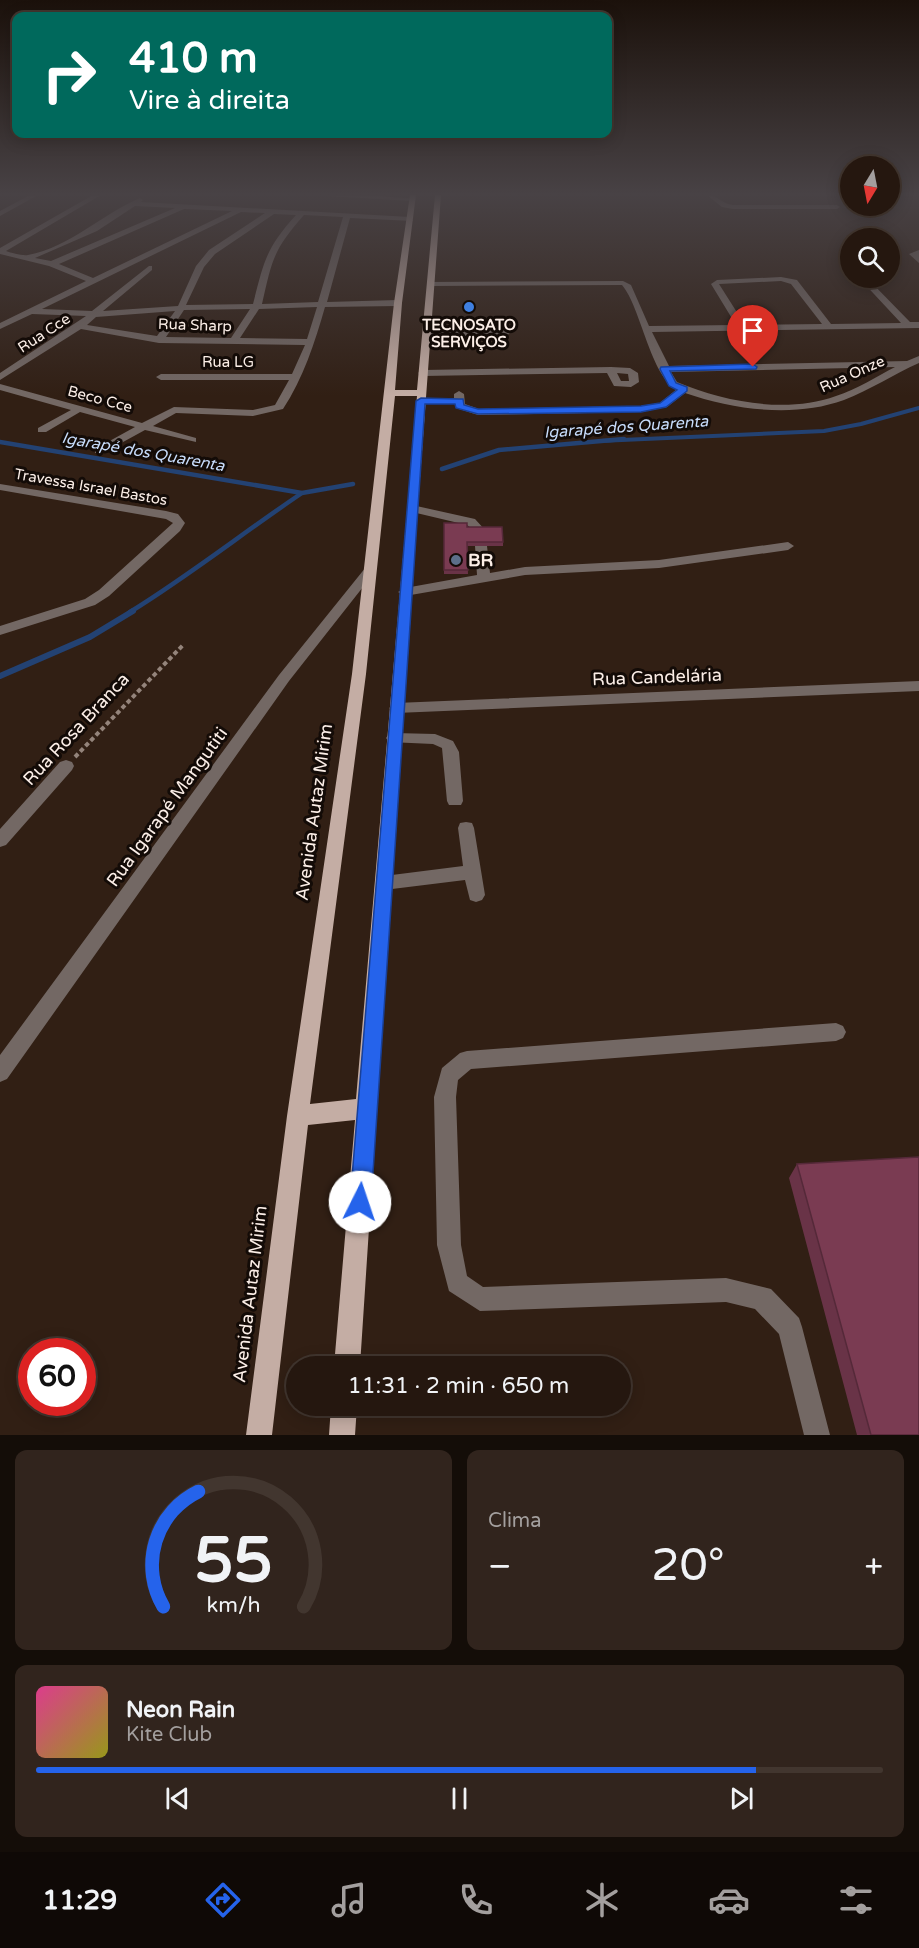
<!DOCTYPE html>
<html lang="pt">
<head>
<meta charset="utf-8">
<style>
  :root { --surface:#25170f; --page:#31241d; --text:#f1f3f6; --muted:#a39f9e; --line:#42362f; --accent:#2563eb }
  body { margin:0; font-family:"Varela Round",sans-serif; background:var(--page); color:var(--text); height:100vh; display:flex; flex-direction:column; font-size:22px; white-space:nowrap }
  * { box-sizing:border-box; margin:0 }
  p { font-size:20px; color:var(--muted) }
  .icon { flex:none; width:33px; height:33px; fill:none; stroke:currentColor; stroke-width:2; stroke-linecap:round; stroke-linejoin:round }
  .map { position:relative; height:1435px; overflow:hidden }
  .drawer { display:flex; flex-direction:column; gap:15px; padding:15px; background:#140d08; flex:1 }
  .drawer>* { flex:none }
  .guide { position:absolute; left:12px; top:12px; width:600px; height:126px; border-radius:12px; box-shadow:0 3px 15px #0003,0 0 0 2px var(--line); background:#00695c; color:#fff; overflow:hidden }
  .needle { width:39px; rotate:190deg }
  .buttons { position:absolute; left:840px; top:156px; display:grid; gap:12px }
  .buttons a { display:grid; place-items:center; width:60px; height:60px; border-radius:50%; background:var(--surface); box-shadow:0 3px 15px #0003,0 0 0 2px var(--line); font-size:30px }
  .speed { position:absolute; left:18px; top:1338px; display:flex; gap:12px; font-size:30px; font-weight:700; text-align:center }
  .speed>* { display:grid; place-content:center; width:78px; height:78px; border-radius:50%; background:var(--surface); box-shadow:0 3px 15px #0003,0 0 0 2px var(--line); line-height:1 }
  .speed .limit { border:9px solid #d22; background:#fff; color:#111 }
  .pin { position:absolute; display:grid; place-items:center; width:51px; height:51px; color:#fff; margin:-62px -26px; border-radius:50% 50% 50% 0; rotate:-45deg; box-shadow:0 0 6px #0007 }
  .pin .icon { rotate:45deg }
  .me { position:absolute; width:66px; margin:-33px; rotate:4deg; stroke-linejoin:round; filter:drop-shadow(0 0 4px #0008) }
  .turn { display:flex; align-items:center; gap:21px; height:126px; padding:0 18px; font-size:27px }
  .turn .icon { width:78px; height:78px; stroke-width:2.5 }
  .turn b { display:block; font-size:42px; line-height:51px }
  .big { font-size:45px; font-weight:600; line-height:1.1 }
  .drawer .card { flex:1; display:flex; flex-direction:column; justify-content:center; gap:9px; min-width:0; padding:0 21px; border-radius:12px; background:var(--page) }
  .drawer .dial { align-items:center; gap:0 }
  .dial svg { height:156px; overflow:visible; fill:none; stroke:var(--line); stroke-width:7; stroke-linecap:round; text-anchor:middle }
  .dial text { fill:var(--text); stroke:none }
  .song { display:flex; align-items:center; gap:18px }
  .cover { width:72px; height:72px; border-radius:9px; background:linear-gradient(135deg,hsl(330 70% 55%),hsl(60 70% 35%)) }
  .played { height:6px; border-radius:3px; background:linear-gradient(90deg,var(--accent) 85%,var(--line) 85%) }
  .keys { display:flex; justify-content:space-around; direction:ltr }
  .heat { display:flex; justify-content:space-between; align-items:center; font-size:33px; direction:ltr }
  .drawer .tiles { flex:1; display:grid; gap:15px; grid-template-columns:1fr 1fr }
  .card:last-child { grid-column:span 2 }
  .trip { position:absolute; left:286px; top:1356px; width:345px; height:60px; border-radius:30px; background:var(--surface); box-shadow:0 3px 15px #0003,0 0 0 2px var(--line); font-weight:600; line-height:60px; text-align:center }
  .dock { display:flex; height:96px; justify-content:space-around; align-items:center; background:#0f0906; color:var(--muted) }
  .dock .icon { width:42px; height:42px }
  .dock .active { color:var(--accent) }
  .dock b { font-size:27px; color:var(--text) }
  .map>svg:first-child { display:block }
  .lines { fill:none; stroke-linecap:round; stroke-linejoin:round }
  .stream-far2 { stroke:#234273; stroke-width:4 }
  .stream-far1 { stroke:#234273; stroke-width:4.5 }
  .stream { stroke:#234273; stroke-width:6 }
  .path { stroke:#94847b; stroke-width:4; stroke-dasharray:4.5 3; stroke-linecap:butt }
  .minor { fill:#736864; fill-rule:evenodd }
  .major { fill:#c4ada4; fill-rule:evenodd }
  .wall { fill:#693347 }
  .building { fill:#7a3b52; stroke:#552939; stroke-width:1.5 }
  .route { fill:#2563eb; stroke:#184099; stroke-width:1.5 }
  .shop-dot { fill:#3f7fe0; stroke:#130b07; stroke-width:2 }
  .service-dot { fill:#5c6f8a; stroke:#130b07; stroke-width:2 }
  .labels { text-anchor:middle; dominant-baseline:central; stroke-width:6; stroke-linejoin:round; paint-order:stroke }
  .far-street-label { font-size:15px; fill:#fbeee7; stroke:#130b07 }
  .far-poi-label { font-size:15px; font-weight:bold; fill:#fbeee7; stroke:#130b07 }
  .far-water-label { font-size:16px; font-style:italic; fill:#c7dcfb; stroke:#130b07 }
  .poi-label { font-size:18px; font-weight:bold; fill:#fbeee7; stroke:#130b07; text-anchor:start }
  .street-label { font-size:18px; fill:#fbeee7; stroke:#130b07 }
</style>
</head>
<body>
<div class="map">
<svg width="919" height="1435" viewBox="0 0 919 1435">
  <rect width="100%" height="100%" fill="#311f14"/>
  <g class="lines">
    <path class="stream-far2" d="M599,441L824,431L861,424L919,408"/>
    <path class="stream-far1" d="M0,442L302,493L353,484
      M442,469L499,450L624,439
      M130,612C190,575 244,532 302,493"/>
    <path class="stream" d="M0,676L90,637L133,611"/>
    <path class="path" d="M75,757L183,645"/>
    <path class="minor" d="M30,195H38L0,216V211Z
      M93,195H101L6,251C12,253 22,256 28,255C70,247 102,214 140,198L143,200L141,202L410,217L413,221L350,218L327,302L398,300L402,303L398,306L325,307C315,342 303,379 283,409L253,416L176,413L153,426L196,438V442L145,430L103,453H95V449L135,427L80,412L46,432H38V428L71,410L0,390V384L142,423L174,407L253,410L275,405L289,380H161L156,377L161,374H292L305,345L159,343L81,329L0,380V373L86,316L32,314L0,329V323L86,281L49,266L0,254V248ZM135,206L175,208L51,261L35,258L97,231ZM184,209L232,211L93,278L59,264ZM241,212L265,213L209,250L196,266L178,306L103,311L152,270V266H149L92,311L42,309ZM274,214L296,215C266,248 264,261 253,304L186,305L204,267L215,254ZM304,215L343,217L318,302L262,304C272,260 273,250 304,215ZM317,307L307,339L240,338L259,309ZM250,309L231,338L166,337L184,310ZM175,311L157,336L87,325L96,317Z
      M309,195H367L416,199L413,201Z
      M707,195C718,195 722,204 733,205H837L840,207L837,209H733L722,207Z
      M919,250V263L909,254Z
      M781,277L797,280L831,324L901,323L860,279L867,278L910,322H919V328L652,332L669,366L907,361L919,356V363C894,374 870,390 844,400C794,418 735,410 685,393L667,407L641,412L478,415L456,408L455,404H421L416,401L421,398H454V394L459,391L464,394L465,404L479,409L641,406L660,403L677,389C651,378 641,307 622,285L430,286H427V282L623,281L631,285L649,326L736,325L711,284L717,280ZM781,281L791,284L822,324L745,325L719,284ZM895,367C876,377 857,389 836,396C786,414 725,402 677,382L671,372Z
      M426,331L506,330L510,333L506,336H423V332Z
      M611,367L630,368L638,373L639,382L631,387L614,386L607,373L423,376L418,373L423,370ZM617,373L628,374L629,381H621Z
      M0,484L166,511L178,514L185,523L180,531L109,596L95,605L0,635V626L85,599L99,590L173,523L166,519L0,490Z
      M412,505L475,519L486,531L480,535L467,525L408,511V507Z
      M481,542L487,546L490,573L525,567L659,560L788,542L794,546L788,550L659,568L525,575L405,596L398,592L405,588L477,575L475,546Z
      M370,566L374,567L376,570L374,573L289,681L7,1079L0,1082V1055L279,675L366,567Z
      M919,681V691L396,713L389,708L396,703Z
      M394,733L435,734L453,741L459,752L463,801L461,805H449L447,801L442,748L433,744L389,742L386,738L389,734Z
      M66,760L72,762L74,766L72,770L6,845L0,847V829L60,762Z
      M466,822L472,823L474,828L485,895L482,900L476,902L470,900L465,880L384,890L378,888L375,883L378,878L384,876L463,866L458,828L460,823Z
      M836,1023L843,1026L846,1032L843,1038L836,1041L471,1069L458,1080L456,1097L461,1245L467,1276L483,1287L726,1278L771,1289L799,1318L802,1327L830,1435H804L779,1334L755,1309L726,1302L480,1311L449,1291L437,1245L434,1097L442,1068L460,1053L467,1051Z"/>
    <path class="major" d="M410,195H416L402,303L395,390H417L435,195H441L403,708L360,1366H334L355,1120L308,1125L272,1435H246L287,1116L352,674L394,303ZM395,396H417L356,1099L310,1104L366,674Z
      M331,1406H357L355,1435H329Z"/>
  </g>
  <path class="wall" d="M444,523L503,542V546H467L468,574H444Z
    M797,1164L919,1435H857L789,1178Z"/>
  <path class="building" d="M444,523H467V527H502L503,542H467L468,570H444Z
    M919,1157V1435H871L797,1164Z"/>
  <linearGradient id="sky" x2="0" y2="1"><stop stop-color="#1b110b"/><stop offset="0.49" stop-color="#484245"/><stop offset="1" stop-color="#484245" stop-opacity="0"/></linearGradient>
  <rect width="919" height="396" fill="url(#sky)"/>
  <path class="route" d="M753,364L757,367L756,369L670,371L676,383L687,387V391L666,407L641,412L478,414L456,408L455,404H425L371,1202L368,1210L360,1213L353,1210L350,1202L416,401L421,398L459,399H463L464,405L478,409L641,406L660,403L677,390L669,386L660,369L661,367Z"/>
  <circle class="shop-dot" cx="469" cy="307" r="6"/>
  <circle class="service-dot" cx="456" cy="560" r="6"/>
  <g class="labels">
    <g class="far-street-label">
      <text transform="translate(195 325) rotate(2)">Rua Sharp</text>
      <text transform="translate(44 333) rotate(-33)">Rua Cce</text>
      <text x="228" y="362">Rua LG</text>
      <text transform="translate(852 374) rotate(-24)">Rua Onze</text>
      <text transform="translate(100 399) rotate(15)">Beco Cce</text>
      <text transform="translate(91 487) rotate(10)">Travessa Israel Bastos</text>
    </g>
    <g class="far-poi-label">
      <text x="469" y="325">TECNOSATO<tspan x="469" dy="17">SERVIÇOS</tspan></text>
    </g>
    <g class="far-water-label">
      <text transform="translate(626 427) rotate(-4)">Igarapé dos Quarenta</text>
      <text transform="translate(143 452) rotate(10)">Igarapé dos Quarenta</text>
    </g>
    <g class="poi-label">
      <text x="468" y="560">BR</text>
    </g>
    <g class="street-label">
      <text transform="translate(657 677) rotate(-2)">Rua Candelária</text>
      <text transform="translate(76 729) rotate(-47)">Rua Rosa Branca</text>
      <text transform="translate(167 807) rotate(-54)">Rua Igarapé Mangutiti</text>
      <text transform="translate(314 812) rotate(-82)">Avenida Autaz Mirim</text>
      <text transform="translate(250 1294) rotate(-83)">Avenida Autaz Mirim</text>
    </g>
  </g>
</svg>
<div class="buttons">
<a><svg class="needle" viewBox="-14 -14 28 28"><path d="M0-13l5 13h-10z" fill="#e53935"/><path d="M0 13l5-13h-10z" fill="#a39f9e"/></svg></a>
<a><svg class="icon" aria-label="search" viewBox="0 0 24 24"><circle cx="10" cy="10" r="6"/><path d="M15 15l6 6"/></svg></a>
</div>
<div class="speed"><div class="limit">60</div></div>
<div class="pin" style="left:753px;top:367px;background:#d93025"><svg class="icon" aria-label="arrive" viewBox="0 0 24 24"><path d="M6 21V4h12l-3 4 3 4H6"/></svg></div>
<svg class="me" style="left:360px;top:1202px" viewBox="-20 -20 40 40"><circle r="19" fill="#fff"/><path d="M0-13L10 11 0 6-10 11z" fill="#2563eb"/></svg>
<div class="trip">11:31 · 2 min · 650 m</div>
<div class="guide">
<div class="turn"><svg class="icon" aria-label="right" viewBox="0 0 24 24"><path d="M7 20v-9h11M14 6l5 5-5 5"/></svg><div><b>410 m</b>Vire à direita</div></div>
</div>
</div>
<section class="drawer">
<div class="tiles">
<div class="card dial"><svg viewBox="0 0 100 80">
<path d="M14 69A42 42 0 1 1 86 69"/>
<path d="M14 69A42 42 0 0 1 32 10" stroke="#2563eb"/>
<text x="50" y="56" font-size="32" font-weight="700">55</text>
<text x="50" y="72" font-size="11">km/h</text>
</svg></div>
<div class="card"><p>Clima</p>
<div class="heat"><a>−</a><b class="big">20°</b><a>+</a></div>
</div>
<div class="card">
<div class="song"><i class="cover"></i><div><b>Neon Rain</b><p>Kite Club</p></div></div>
<div class="played"></div>
<div class="keys"><svg class="icon" aria-label="previous" viewBox="0 0 24 24"><path d="M18 5L8 12l10 7zM5 5v14"/></svg><svg class="icon" aria-label="pause" viewBox="0 0 24 24"><path d="M8 5v14M16 5v14"/></svg><svg class="icon" aria-label="next" viewBox="0 0 24 24"><path d="M6 5l10 7-10 7zM19 5v14"/></svg></div>
</div>
</div>
</section>
<nav class="dock">
<b>11:29</b>
<svg class="icon active" aria-label="directions" viewBox="0 0 24 24"><path d="M12 3l9 9-9 9-9-9zM9 14v-3h6M13 9l2 2-2 2"/></svg>
<svg class="icon" aria-label="music" viewBox="0 0 24 24"><path d="M9 18V5l10-2v13"/><circle cx="6" cy="18" r="3"/><circle cx="16" cy="16" r="3"/></svg>
<svg class="icon" aria-label="phone" viewBox="0 0 24 24"><path d="M5 4h4l2 5-3 2q2 4 5 5l2-3 5 2v4C11 20 4 13 5 4z"/></svg>
<svg class="icon" aria-label="climate" viewBox="0 0 24 24"><path d="M12 3v18M4 7l16 10M4 17L20 7"/></svg>
<svg class="icon" aria-label="car" viewBox="0 0 24 24"><path d="M5 17H2v-5l4-1 3-4h7l3 4 3 1v5h-3M9 17h6M6 11h13"/><circle cx="7" cy="17" r="2"/><circle cx="17" cy="17" r="2"/></svg>
<svg class="icon" aria-label="filters" viewBox="0 0 24 24"><path d="M4 7h16M4 17h16"/><circle cx="9" cy="7" r="2"/><circle cx="15" cy="17" r="2"/></svg>
</nav>
</body>
</html>
